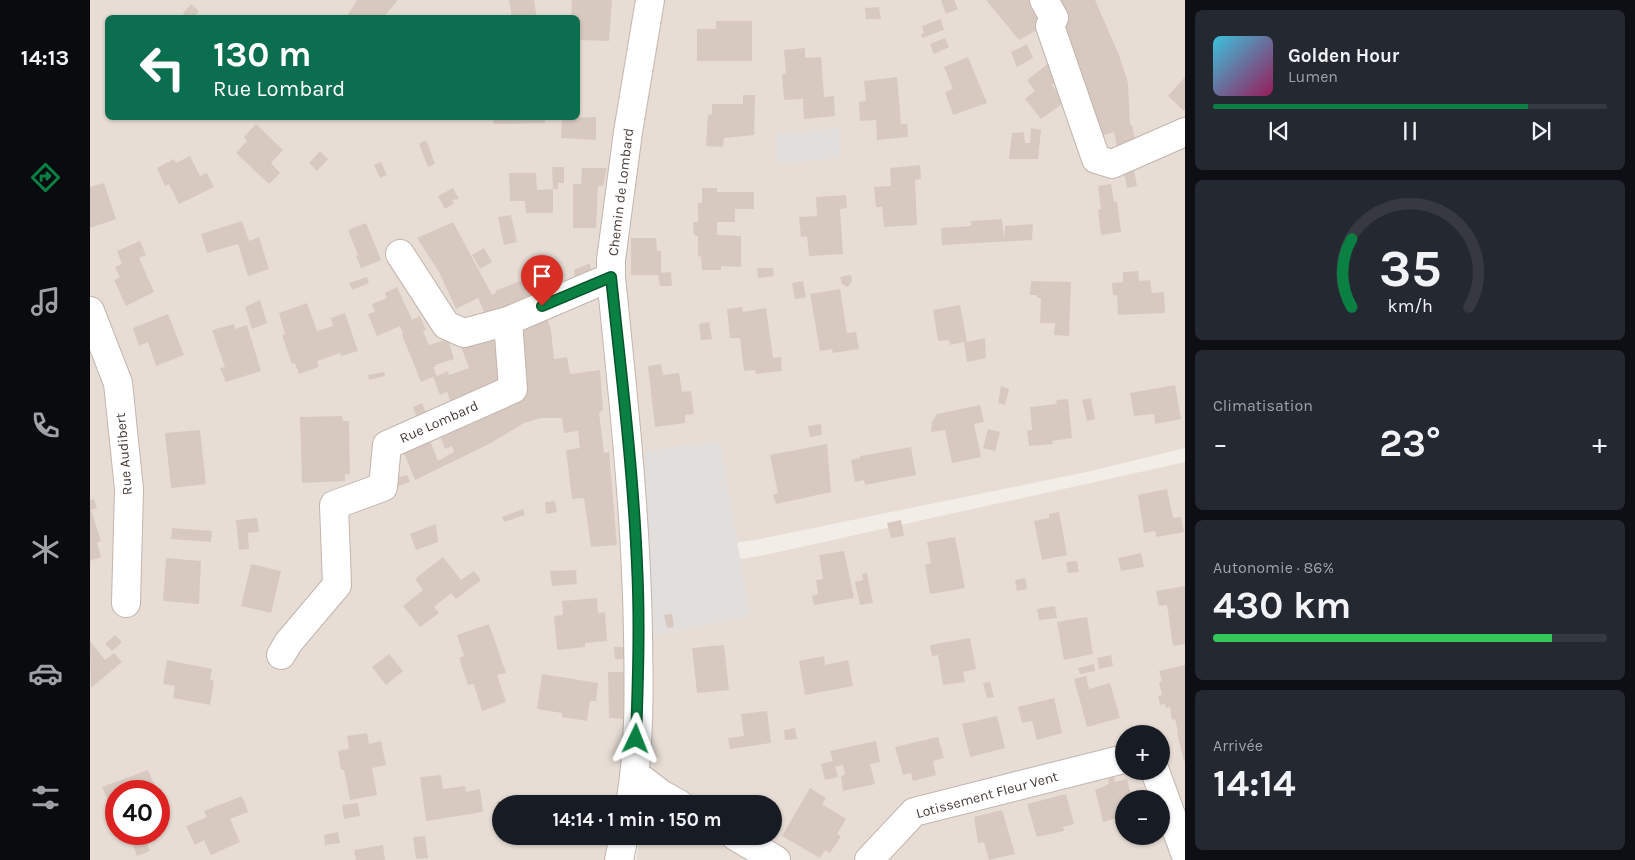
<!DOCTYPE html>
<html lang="fr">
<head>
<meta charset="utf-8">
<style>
  :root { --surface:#171b24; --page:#242831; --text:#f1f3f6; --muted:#9ea1a6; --line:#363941; --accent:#0b8043 }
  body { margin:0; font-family:Karla,sans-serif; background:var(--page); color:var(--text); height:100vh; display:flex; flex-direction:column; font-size:19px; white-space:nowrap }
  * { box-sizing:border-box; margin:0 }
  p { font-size:16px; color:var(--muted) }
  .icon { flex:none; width:28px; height:28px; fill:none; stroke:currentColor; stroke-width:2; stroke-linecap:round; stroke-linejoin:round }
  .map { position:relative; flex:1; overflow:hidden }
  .side { display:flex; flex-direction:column; gap:10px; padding:10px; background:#0d0f14; width:450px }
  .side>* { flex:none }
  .top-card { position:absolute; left:15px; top:15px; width:475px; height:105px; border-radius:8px; box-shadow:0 1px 4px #0004; background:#0b6e4f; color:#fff; overflow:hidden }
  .controls { position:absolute; left:1025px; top:725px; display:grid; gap:10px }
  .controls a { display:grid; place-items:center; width:55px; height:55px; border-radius:50%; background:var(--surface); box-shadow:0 1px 4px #0004; font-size:25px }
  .speed { position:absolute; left:15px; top:780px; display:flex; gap:10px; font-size:25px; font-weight:700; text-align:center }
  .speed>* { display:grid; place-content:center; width:65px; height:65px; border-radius:50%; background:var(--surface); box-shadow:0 1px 4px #0004; line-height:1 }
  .speed .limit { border:8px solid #d22; background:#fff; color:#111 }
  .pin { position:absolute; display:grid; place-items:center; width:42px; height:42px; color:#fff; margin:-51px -21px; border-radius:50% 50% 50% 0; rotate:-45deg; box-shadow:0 0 5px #0007 }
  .pin .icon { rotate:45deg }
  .me { position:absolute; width:55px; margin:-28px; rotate:2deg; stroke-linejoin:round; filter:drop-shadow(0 0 4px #0008) }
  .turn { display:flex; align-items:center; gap:18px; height:105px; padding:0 25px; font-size:22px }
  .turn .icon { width:65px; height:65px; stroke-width:2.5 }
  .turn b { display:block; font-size:35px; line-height:42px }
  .big { font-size:38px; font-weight:700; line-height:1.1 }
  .side .tile { flex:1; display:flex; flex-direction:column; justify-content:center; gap:8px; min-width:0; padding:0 18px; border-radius:8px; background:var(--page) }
  .side .dial { align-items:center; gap:0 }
  .dial svg { height:130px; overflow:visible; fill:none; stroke:var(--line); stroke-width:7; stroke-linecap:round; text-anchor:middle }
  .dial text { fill:var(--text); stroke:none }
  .song { display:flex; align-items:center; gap:15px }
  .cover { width:60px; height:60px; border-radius:8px; background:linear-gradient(135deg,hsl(190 70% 55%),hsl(330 70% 35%)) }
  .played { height:5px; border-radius:2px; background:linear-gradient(90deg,var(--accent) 80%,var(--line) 80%) }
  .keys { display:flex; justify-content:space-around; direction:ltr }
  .heat { display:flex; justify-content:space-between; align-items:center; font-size:28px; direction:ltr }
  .charge { height:8px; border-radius:4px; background:linear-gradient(90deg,#34c759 86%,var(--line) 0) }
  .trip { position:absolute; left:402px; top:795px; width:290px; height:50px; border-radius:25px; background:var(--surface); box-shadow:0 1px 4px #0004; font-weight:700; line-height:50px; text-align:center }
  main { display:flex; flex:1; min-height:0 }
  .tabs { display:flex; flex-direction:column; width:90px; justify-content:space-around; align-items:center; background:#090b0e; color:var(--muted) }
  .tabs .icon { width:35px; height:35px }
  .tabs .active { color:var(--accent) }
  .tabs b { font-size:22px; color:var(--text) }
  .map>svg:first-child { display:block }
  .residential { fill:#e7ddd5; fill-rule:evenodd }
  .parking { fill:#e1dedc }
  .building { fill:#d8c9c0 }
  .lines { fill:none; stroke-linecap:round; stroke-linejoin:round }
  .minor-casing { stroke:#c2b5ad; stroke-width:30 }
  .minor { stroke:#fff; stroke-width:28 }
  .route-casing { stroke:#07532c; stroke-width:12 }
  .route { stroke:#0b8043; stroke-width:9 }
  .labels { text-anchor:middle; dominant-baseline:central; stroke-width:4.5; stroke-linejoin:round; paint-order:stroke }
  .street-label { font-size:14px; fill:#463c36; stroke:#fff }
</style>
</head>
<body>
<main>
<nav class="tabs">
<b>14:13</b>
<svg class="icon active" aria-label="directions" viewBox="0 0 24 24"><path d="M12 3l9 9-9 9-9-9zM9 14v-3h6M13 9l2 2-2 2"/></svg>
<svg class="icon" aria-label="music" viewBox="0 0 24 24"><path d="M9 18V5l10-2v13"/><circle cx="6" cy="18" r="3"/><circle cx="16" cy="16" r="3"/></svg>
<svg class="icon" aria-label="phone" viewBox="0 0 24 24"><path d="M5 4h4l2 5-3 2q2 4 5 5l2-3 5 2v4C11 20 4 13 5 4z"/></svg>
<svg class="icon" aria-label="climate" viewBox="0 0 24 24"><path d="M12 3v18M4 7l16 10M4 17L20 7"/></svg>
<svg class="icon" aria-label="car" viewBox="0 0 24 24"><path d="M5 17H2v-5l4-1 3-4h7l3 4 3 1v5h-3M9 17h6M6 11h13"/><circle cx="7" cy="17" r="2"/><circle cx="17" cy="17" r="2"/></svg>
<svg class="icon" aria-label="filters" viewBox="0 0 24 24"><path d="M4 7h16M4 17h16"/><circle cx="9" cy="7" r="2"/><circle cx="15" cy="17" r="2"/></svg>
</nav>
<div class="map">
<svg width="1095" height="860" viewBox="0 0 1095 860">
  <rect width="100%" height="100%" fill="#f3ede7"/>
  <path class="residential" d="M0,0H1095V448L1001,471L665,540L608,548L537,562V776L532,804H411V836H527L523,860H0ZM18,18H488V118H18ZM26,791H69V834H26Z
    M1095,462V860H546L550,836H684V804H555L560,773L555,573L675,555ZM1034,734H1071V771H1034ZM1034,799H1071V836H1034Z"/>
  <path class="parking" d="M750,128V158L686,164V135Z
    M630,441L660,616L564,635L554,451Z"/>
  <path class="building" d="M267,0H308L293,18H256Z
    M419,0H444L447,18H422Z
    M482,0H522L519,41L488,40V18H481Z
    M851,0H864L868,9L856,14Z
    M896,0H948L958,24L929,40Z
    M958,0H1005L1029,55L1038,83L1040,125H1042L1047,148L1028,152L1024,132L1004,138Z
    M101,4L109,11L103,18H97L93,13Z
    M789,7L791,19H776L775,8Z
    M851,19L854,30L832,38L831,34L834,33L832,26Z
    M626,21H662V61H607V29H626Z
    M855,38L859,47L844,54L840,44Z
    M937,44L943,58L927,67L921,52Z
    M715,48V58L731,57L734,97L744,96L745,116L714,119L713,99L694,100L692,74H696L694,50Z
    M878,57L897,103L863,115L855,92L863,89L854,67Z
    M959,63L967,78L962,85L975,102L951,119L935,99L945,91L937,80Z
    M807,77L811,124H817L818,137L787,140L786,120L770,121L769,102L776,101L774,81Z
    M1095,77V109L1094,111L1078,96Z
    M653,95H665L664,135L634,138L633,147L616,146L618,115L622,114V104H653Z
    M506,117V140L471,138L472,118Z
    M403,118H455V123L404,124Z
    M166,124L193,150L181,163L190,173L179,184L146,153L157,141L154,137Z
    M941,128L951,130L948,159H919L922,133L934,132L935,143H940Z
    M336,140L345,164L338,167L329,144Z
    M230,151L238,159L227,171L219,163Z
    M100,156L110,176L117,173L124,187L89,204L79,184L75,186L67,168L84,159L86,163Z
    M291,162L297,175L290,178L284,165Z
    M830,165L831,179L825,180L827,225L794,227L792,207H786L784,187L801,186L800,168Z
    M462,167H474V183H468V189H463Z
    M492,168H517L513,186H508L506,228H483V184H491Z
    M1044,169L1047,186L1037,188L1034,171Z
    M419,173H446L447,190L463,189V213H436L435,201H420Z
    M14,183L26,219L0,228V187Z
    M1021,184L1024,202H1027L1031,232L1011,235L1008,210L1011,209L1008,186Z
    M363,188L369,199L362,200L364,203L355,209L348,196Z
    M612,188H627V192H664V209H645V222H627V235L651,236V267L631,266V270H612L611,257L608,256V236L604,235L603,222H608V203H612Z
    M756,195L757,208L750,209L753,254L719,256L717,236L711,237L709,217L727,216L726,197Z
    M421,215L427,242L414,245L408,217Z
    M912,219L914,239L915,226L943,224L942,240L852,245L851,228L881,226V221Z
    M152,221L159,241L169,237L179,269L158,276L148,244L117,253L111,234Z
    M363,222L402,295L406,293L405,291L448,274L452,291L446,294L448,300L398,321L388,298L366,309L349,272L327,238Z
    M276,223L291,260L271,268L266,256L268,255L258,230Z
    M541,238H566L567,251H571V273L581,272L582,286H570L568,275H541Z
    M50,241L56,255L49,258L64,292L36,306L24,280L30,277L25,267L32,264L27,251Z
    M394,248L402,262L390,269L382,255Z
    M500,263L501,275L485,282L484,270Z
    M667,268H683L684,276L668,278Z
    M1048,271L1049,281L1060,280L1062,293L1074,292L1075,313L1028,315L1027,295H1023L1022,283L1033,282V272Z
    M761,275L762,281L758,287L752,284L750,277Z
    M277,277L279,283L262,290L259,283Z
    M713,281L716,297L705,299L702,283Z
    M941,281L981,282L979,336L964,335L965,323H950L951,298H947V295H940Z
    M307,287L322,320L330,316L336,330L333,331L339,345L358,339L364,359L345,365L346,367H343L347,376L358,371L359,375L379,368L369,341L410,330L420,385L364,410L357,392L350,395L343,377L331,382L312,335L313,334L310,326L287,336L278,314L285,312L282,304L297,298L295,293Z
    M750,289L757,333L766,332L769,349L743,353L742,349L730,351L720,294Z
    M170,300L177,323L162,329L155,307Z
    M217,303L227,331L243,326L241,318L255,313L268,351L251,356L250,353L227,361L229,367L209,374L205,363L202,364L192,335L195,334L189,313Z
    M870,305L877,342L895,338L896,358L877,362L874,342L860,345L859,340L848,341L843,310Z
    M652,307L653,312L676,308L683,358L691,357L692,371L666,374L665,370L654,371L650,338H640L637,309Z
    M455,309L461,331L464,359L477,357L480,374L510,370L513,410L509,412L514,453L519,452L527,545L501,547L494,498L482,499L476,450L490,448L488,431L474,433L472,418H451L434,423L399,444L325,480L311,446L337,433L348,461L364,452L362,446L355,449L347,428L424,396L426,321Z
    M78,314L94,355L66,366L58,342L49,346L43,328Z
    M619,322L622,339L611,340L609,324Z
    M144,324L145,329L157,325L171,371L136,382L130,368L135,367L122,330Z
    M571,364L573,375L589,373L592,392L601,391L604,414L595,415V423L565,427L558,366Z
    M294,372L295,376L279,380L278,375Z
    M1085,385L1091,419L1065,424L1064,414L1044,416L1040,393Z
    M911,386L919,389L915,405L908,403Z
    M1001,398L1005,419L997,421L992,400Z
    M978,399L982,438L962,441L963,444L939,446L937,431L942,430L940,407L967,404L966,400Z
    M332,403L338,417L328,421L323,407Z
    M890,405L894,422L884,424L891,457L862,463L855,430L841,432L842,422L847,414Z
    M252,416L253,421H259L260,474H255V481L212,483L210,417Z
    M731,424L732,435L720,437L718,426Z
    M898,429L910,432L905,451L893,448Z
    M110,430L116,484L81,488L75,433Z
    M737,444L741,492L686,504L683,495L688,493L680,455Z
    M821,447L826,475L775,485L774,480L765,482L761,460L770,458V456Z
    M317,475L320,482L303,488L300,480Z
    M1077,489L1083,518L1091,517L1094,532L1066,537L1065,531L1054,533L1048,495Z
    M4,499L7,508L1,510L11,541L7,543L11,557L0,561V500Z
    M465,501L467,512L456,514L455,502Z
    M433,509L435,515L414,522L412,517Z
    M969,512L977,555L952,560L944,521L959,518V514Z
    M167,518L169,532L158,533L159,549L149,550L146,520Z
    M811,520L814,536L801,538L797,523Z
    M346,524L348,542L326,550L320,534Z
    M82,528L122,531L121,542L81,539Z
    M865,537L875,588L840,594L835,565L841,563L837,542Z
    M754,551L764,598L724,605L722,596L728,594L726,580L733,579L729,555Z
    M1051,553L1054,567L1031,571L1028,558Z
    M353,557L371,580L384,571L391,580L366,599L361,593L344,607L349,613L330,627L313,606L333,590L325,579Z
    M76,558L111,561L109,604L73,601Z
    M987,561L989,572L978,573L976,562Z
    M161,564L191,571L181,613L151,606Z
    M486,570L487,584L462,586L460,571Z
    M777,573L783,603L770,605L765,582L773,580L772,574Z
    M935,578L937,589L927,591L925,580Z
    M1095,586V644L1083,646L1077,605L1069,606L1066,591Z
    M507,598L508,613L515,612L517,641L495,643V647L467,650L464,616L473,615L472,601Z
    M965,606L967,618L949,620L947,609Z
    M582,614L584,627L577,628L574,615Z
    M997,617L1003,654L974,660L967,622Z
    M399,624L416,673L407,675L416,702L392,711L384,684L378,685L369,658L374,656L367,635Z
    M25,635L32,642L22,651L15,644Z
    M880,638L886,669L873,672L875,682L853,685L848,655L842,656L840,645Z
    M0,641L15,660L24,653L32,662L1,688Z
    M634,645L639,690L607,693L602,648Z
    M524,647H534V659H525Z
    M299,654L313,671L296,685L282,667Z
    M1021,655L1023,666L1009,669L1007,658Z
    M734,656L735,665L758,660L763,686L715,695L709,661Z
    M77,660L122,669L120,679L124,681L120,705L83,698L85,686L73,684Z
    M1004,664L1005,671L990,674L988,668Z
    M1095,665V761H1094L1087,733L1088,731L1085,719L1082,720L1080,707L1076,708L1075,704L1070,705L1068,696L1072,695L1069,682L1072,681L1069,671Z
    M518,672H534L535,719L519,718Z
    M452,674L508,683L506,701H500L497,721L472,717V713L447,709Z
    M996,676L999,689L1020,683L1030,718L997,727L984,679Z
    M900,682L904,697L897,698L893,683Z
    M964,698L972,733L947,740L942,721L932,723L928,707Z
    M677,711L681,743L640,749L638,738L654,736L651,714Z
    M907,716L915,748L880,757L872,724Z
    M705,728L707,739L695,740L694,730Z
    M277,733L279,744L291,741L296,765L282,768L287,795L260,800L254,770H251L248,751L259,749L257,736Z
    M848,737L854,758L843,761L846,775L823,781L821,773L813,775L805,747Z
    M786,741L790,762L780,764L785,784L753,791L751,776L755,775L753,765L745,767L748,777L735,780L731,764L743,761L740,751Z
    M58,770L67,791H26V806L24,802L19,804L12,787Z
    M351,775L353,789L375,786L376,792L390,789L393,812L336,821L330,777Z
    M1024,777L1025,782L1037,779L1042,799H1034V816L1013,822L1005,790L1019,784L1018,779Z
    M720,788L736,798L732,804L756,819L747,834L751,836L740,853L735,850L730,858L692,836Z
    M976,794L984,824L973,827L974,831L947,837L937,804Z
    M152,796L158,812L140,819L150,842L121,855L114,840L105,845L96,826L117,817L114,811Z
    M69,797L76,816L69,819Z
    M492,799V804H458V801Z
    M434,800V804H411V818H409L407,802Z
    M268,803L270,816L254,819L252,805Z
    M912,810L925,854L899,860L894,842L888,843L884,817Z
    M248,832L250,843L235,845L234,835Z
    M335,836L338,858L326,859L323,837Z
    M56,840L60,851L47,856L43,845Z
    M293,845L295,860H266L264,850Z"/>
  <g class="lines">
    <defs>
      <path id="minor" d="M954,0L964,18L960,26L1006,159L1022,164L1095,132
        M310,254L356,325L374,333L418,321L521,277
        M0,311L28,383L39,489L36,603
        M191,655L198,643L247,585L244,505L293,487L297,445L423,389L418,321
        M1065,771L1095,853
        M545,774L571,794L589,804
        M540,804C550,748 549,690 548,633C546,514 533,395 521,277V260L538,132L560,0
        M645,836L686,860
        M529,860L534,836
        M779,860L824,812L1034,759"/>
    </defs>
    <use href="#minor" class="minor-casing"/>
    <use href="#minor" class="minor"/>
  </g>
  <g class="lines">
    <defs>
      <path id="route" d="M452,306L521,277C531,372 543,468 547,564C550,622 548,681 546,739"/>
    </defs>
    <use href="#route" class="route-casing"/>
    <use href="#route" class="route"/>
  </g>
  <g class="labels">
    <g class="street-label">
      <text transform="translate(531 192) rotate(-83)">Chemin de Lombard</text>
      <text transform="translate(349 422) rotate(-24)">Rue Lombard</text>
      <text transform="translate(34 454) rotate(-95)">Rue Audibert</text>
      <text transform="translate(897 795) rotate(-15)">Lotissement Fleur Vent</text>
    </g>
  </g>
</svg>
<div class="controls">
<a>+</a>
<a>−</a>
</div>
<div class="speed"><div class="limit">40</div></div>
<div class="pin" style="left:452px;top:306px;background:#d93025"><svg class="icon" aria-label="arrive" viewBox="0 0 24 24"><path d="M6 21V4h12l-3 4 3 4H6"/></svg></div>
<svg class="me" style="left:546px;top:739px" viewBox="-20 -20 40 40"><path d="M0-17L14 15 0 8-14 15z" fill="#0b8043" stroke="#fff" stroke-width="4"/></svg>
<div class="trip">14:14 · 1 min · 150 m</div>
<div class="top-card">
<div class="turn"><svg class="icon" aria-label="left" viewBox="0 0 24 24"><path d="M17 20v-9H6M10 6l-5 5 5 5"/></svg><div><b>130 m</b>Rue Lombard</div></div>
</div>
</div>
<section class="side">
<div class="tile">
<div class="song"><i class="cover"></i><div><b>Golden Hour</b><p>Lumen</p></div></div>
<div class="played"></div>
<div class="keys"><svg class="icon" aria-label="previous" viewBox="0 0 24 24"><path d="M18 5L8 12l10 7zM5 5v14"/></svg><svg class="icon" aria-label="pause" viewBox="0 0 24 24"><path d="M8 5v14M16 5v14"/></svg><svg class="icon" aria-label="next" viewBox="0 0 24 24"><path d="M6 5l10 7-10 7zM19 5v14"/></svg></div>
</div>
<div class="tile dial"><svg viewBox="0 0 100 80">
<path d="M14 69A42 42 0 1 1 86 69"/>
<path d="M14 69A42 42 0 0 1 14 27" stroke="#0b8043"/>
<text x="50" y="56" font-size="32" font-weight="700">35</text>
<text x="50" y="72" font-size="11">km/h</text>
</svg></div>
<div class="tile"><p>Climatisation</p>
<div class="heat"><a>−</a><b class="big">23°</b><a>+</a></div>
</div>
<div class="tile"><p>Autonomie · 86%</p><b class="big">430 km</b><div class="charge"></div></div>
<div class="tile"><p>Arrivée</p><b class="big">14:14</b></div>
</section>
</main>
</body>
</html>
